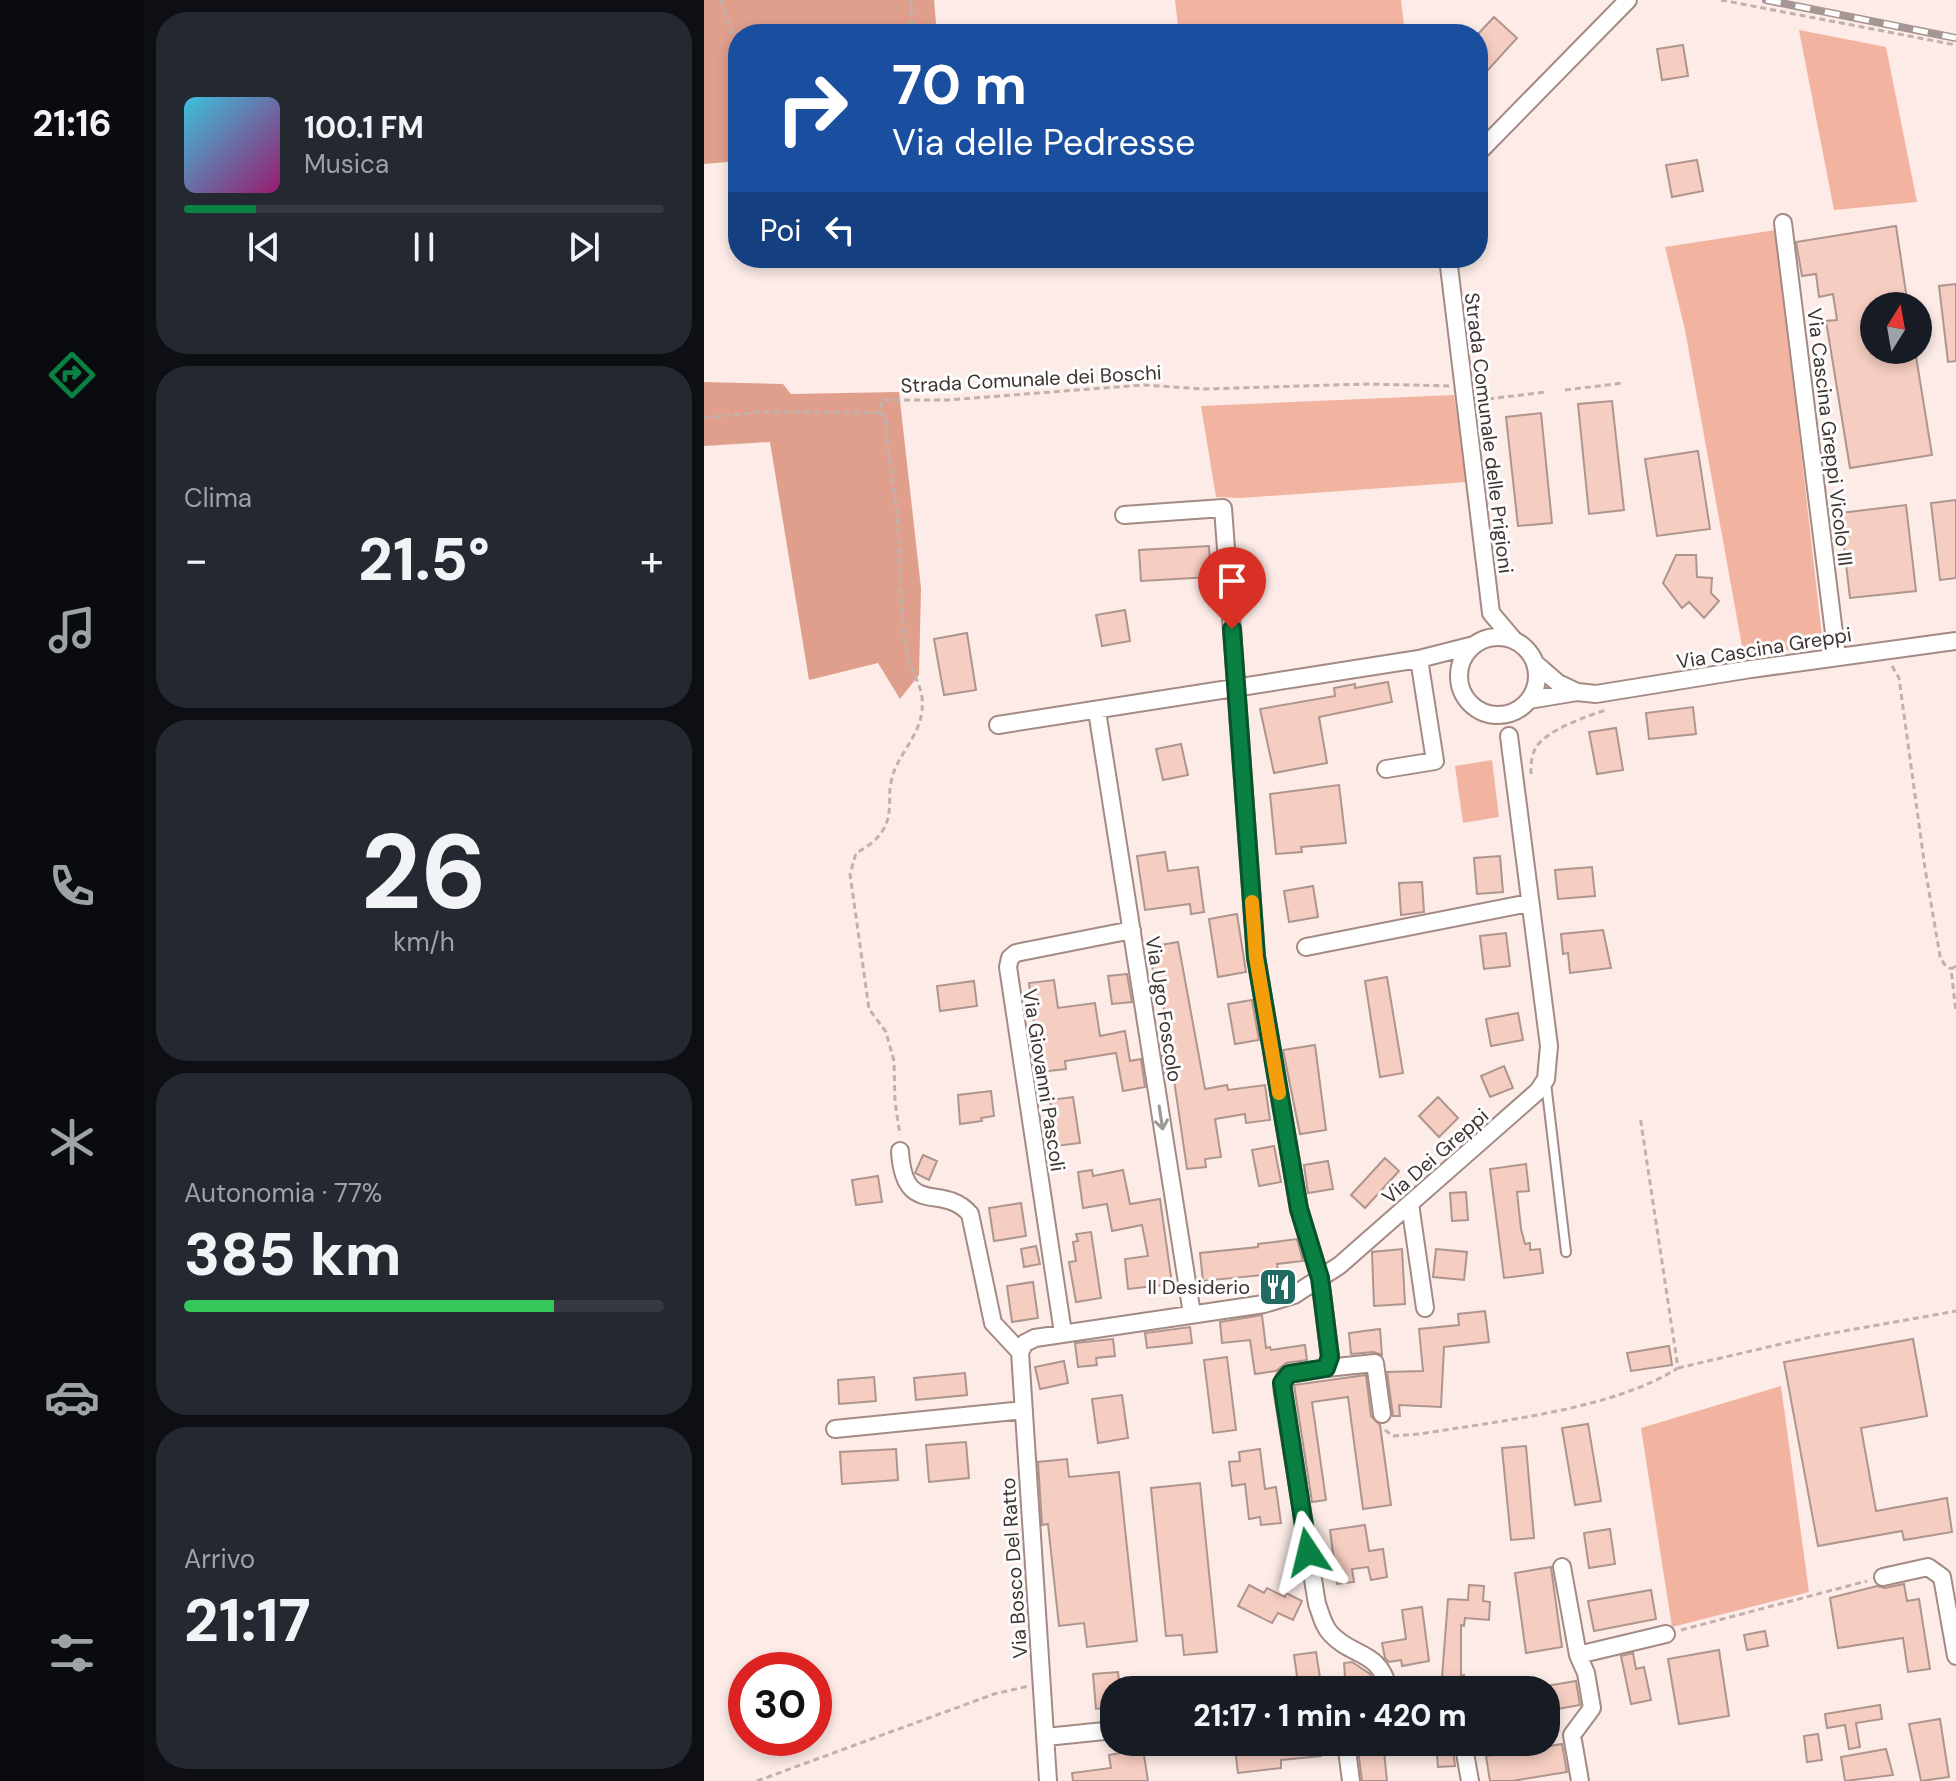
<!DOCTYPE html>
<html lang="it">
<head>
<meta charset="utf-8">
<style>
  :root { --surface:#171b24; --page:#242831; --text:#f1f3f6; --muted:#9ea1a6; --line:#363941; --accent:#0b8043 }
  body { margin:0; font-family:"DM Sans",sans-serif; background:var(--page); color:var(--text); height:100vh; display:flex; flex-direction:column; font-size:30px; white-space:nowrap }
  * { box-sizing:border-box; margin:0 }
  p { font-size:26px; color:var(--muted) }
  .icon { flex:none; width:44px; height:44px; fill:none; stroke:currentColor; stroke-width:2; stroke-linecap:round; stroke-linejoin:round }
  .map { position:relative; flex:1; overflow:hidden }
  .details { display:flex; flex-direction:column; gap:12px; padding:12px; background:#0d0f14; width:560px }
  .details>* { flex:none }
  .banner { position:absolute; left:24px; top:24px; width:760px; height:244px; border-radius:32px; box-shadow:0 4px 12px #0003; background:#1a4fa0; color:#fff; overflow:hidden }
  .needle { width:52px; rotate:11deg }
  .tools { position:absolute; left:1156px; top:292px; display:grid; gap:16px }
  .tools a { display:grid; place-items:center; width:72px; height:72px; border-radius:50%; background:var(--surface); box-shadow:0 4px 12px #0003; font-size:40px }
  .speed { position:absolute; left:24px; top:1652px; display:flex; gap:16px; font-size:40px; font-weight:700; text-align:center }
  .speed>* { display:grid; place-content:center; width:104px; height:104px; border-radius:50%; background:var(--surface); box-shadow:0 4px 12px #0003; line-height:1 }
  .speed .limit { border:12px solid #d22; background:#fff; color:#111 }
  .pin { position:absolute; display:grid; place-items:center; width:68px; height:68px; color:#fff; margin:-82px -34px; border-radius:50% 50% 50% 0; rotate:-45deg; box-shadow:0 0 8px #0007 }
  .pin .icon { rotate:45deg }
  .me { position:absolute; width:88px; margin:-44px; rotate:350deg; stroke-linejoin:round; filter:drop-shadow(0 0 6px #0008) }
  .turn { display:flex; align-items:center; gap:28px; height:168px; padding:0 32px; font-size:36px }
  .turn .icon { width:104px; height:104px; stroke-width:2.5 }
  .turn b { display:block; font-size:56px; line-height:68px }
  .then { display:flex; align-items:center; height:76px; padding:0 32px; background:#0003; gap:16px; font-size:30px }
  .big { font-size:60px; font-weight:800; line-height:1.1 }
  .details .card { flex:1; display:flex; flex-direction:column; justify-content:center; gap:12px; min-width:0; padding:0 28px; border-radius:32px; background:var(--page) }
  .details .dial { align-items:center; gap:0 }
  .dial b { font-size:104px; line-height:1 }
  .song { display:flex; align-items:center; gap:24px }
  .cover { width:96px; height:96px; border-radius:12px; background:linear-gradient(135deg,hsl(190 70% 55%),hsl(320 70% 35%)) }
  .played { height:8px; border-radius:4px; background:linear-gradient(90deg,var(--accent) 15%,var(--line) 15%) }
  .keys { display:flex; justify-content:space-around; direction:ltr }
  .heat { display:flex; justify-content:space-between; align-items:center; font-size:44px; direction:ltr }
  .charge { height:12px; border-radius:6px; background:linear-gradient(90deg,#34c759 77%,var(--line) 0) }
  .trip { position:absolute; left:396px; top:1676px; width:460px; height:80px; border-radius:32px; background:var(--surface); box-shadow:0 4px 12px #0003; font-weight:800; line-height:80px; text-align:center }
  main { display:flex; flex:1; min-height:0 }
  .menu { display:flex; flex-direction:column; width:144px; justify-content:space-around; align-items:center; background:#090b0e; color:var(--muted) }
  .menu .icon { width:56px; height:56px }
  .menu .selected { color:var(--accent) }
  .menu b { font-size:36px; color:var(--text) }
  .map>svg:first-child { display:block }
  .green { fill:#f2b3a1 }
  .forest { fill:#e09e8c }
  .building { fill:#f6cdc1; stroke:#ae958e; stroke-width:2 }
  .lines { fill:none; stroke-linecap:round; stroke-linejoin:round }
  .lane-casing { stroke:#a38a83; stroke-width:12 }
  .street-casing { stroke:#a38a83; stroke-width:20 }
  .path { stroke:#c0b1ad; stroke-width:3; stroke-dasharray:6 4; stroke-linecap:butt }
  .lane { stroke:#fff; stroke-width:8 }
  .street { stroke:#fff; stroke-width:16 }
  .rail-casing { stroke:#a59693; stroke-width:8 }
  .rail { stroke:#fdfdfd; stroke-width:5; stroke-dasharray:15; stroke-linecap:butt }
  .oneway { stroke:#9e9998 }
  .route-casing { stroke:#07532c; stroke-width:20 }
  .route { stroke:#0b8043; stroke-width:14 }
  .slow { stroke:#f59e0b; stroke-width:14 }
  .labels { text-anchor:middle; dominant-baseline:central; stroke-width:6; stroke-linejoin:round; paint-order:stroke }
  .street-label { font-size:20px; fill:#3e3330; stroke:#fdfdfd }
  .poi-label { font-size:20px; fill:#3e3330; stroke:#fdfdfd; text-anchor:end }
</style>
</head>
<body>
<main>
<nav class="menu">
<b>21:16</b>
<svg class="icon selected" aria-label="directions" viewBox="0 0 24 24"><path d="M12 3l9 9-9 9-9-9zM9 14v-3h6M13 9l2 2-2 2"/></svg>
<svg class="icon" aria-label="music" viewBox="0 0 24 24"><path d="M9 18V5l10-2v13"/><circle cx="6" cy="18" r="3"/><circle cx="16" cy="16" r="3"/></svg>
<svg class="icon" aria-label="phone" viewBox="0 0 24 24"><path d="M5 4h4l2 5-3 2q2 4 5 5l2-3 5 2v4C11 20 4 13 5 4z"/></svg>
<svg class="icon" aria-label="climate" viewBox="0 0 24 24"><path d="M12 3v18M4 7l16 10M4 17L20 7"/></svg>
<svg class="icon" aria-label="car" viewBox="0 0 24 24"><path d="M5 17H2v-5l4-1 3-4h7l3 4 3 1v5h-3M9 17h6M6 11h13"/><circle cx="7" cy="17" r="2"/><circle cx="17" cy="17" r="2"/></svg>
<svg class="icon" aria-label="filters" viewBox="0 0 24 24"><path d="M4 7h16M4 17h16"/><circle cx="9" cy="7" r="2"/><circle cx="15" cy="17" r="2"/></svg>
</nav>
<section class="details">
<div class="card">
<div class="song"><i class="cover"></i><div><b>100.1 FM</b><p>Musica</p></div></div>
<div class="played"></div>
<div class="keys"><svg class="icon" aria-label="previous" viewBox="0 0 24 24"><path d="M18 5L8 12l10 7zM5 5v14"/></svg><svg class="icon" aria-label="pause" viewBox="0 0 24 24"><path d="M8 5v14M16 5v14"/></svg><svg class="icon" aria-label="next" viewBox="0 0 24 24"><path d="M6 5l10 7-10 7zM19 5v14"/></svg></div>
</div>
<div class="card"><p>Clima</p>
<div class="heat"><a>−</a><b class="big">21.5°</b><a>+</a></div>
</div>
<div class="card dial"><b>26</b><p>km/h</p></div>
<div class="card"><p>Autonomia · 77%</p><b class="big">385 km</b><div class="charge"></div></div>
<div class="card"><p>Arrivo</p><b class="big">21:17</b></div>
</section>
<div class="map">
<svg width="1252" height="1781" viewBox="0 0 1252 1781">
  <rect width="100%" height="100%" fill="#fcebe7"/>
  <path class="green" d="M471,0H697L701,34H475Z
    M1095,30L1182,47L1213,202L1130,210Z
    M1072,230L1119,645L1040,657L981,330L961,247Z
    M750,395L763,482L537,498L512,497L497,406Z
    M788,760L795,817L759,823L751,766Z
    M1077,1386L1105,1592L968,1627L937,1428Z"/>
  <path class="forest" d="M0,0H230L233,34H34V161L0,164Z
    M0,382L79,384L87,394L195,392L217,588L215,675L196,699L174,663L105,680L66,442L0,446Z"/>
  <path class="building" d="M790,17L813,38L774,81V34Z
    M979,45L984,76L958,80L953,49Z
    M993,160L999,191L968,197L962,165Z
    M1192,226L1204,306H1170V350H1211L1228,455L1146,468L1122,321L1133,320L1129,294L1115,297L1112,274L1098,276L1092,242Z
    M1252,284V361L1244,362L1235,286Z
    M908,401L920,510L885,514L874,404Z
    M837,413L848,523L814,526L802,417Z
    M994,451L1006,529L953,536L941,459Z
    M1252,500V578L1236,580L1227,503Z
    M1202,505L1212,591L1146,598L1136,513Z
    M505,546L507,577L437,581L435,550Z
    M972,555H992L993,577L1008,578L1007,593L1015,601L1000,618L985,602L978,608L959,583Z
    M421,610L426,641L398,646L392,615Z
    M263,633L272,690L240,695L230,639Z
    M684,682L688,702L615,717L623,763L570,773L556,709L631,696L630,688L651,684V688Z
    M989,707L992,734L945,739L942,713Z
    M912,728L919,770L893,774L885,732Z
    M477,744L484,775L459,780L452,749Z
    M635,785L642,843L597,847L598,852L572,854L566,794Z
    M461,852L464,871L494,867L500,912L487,914L486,904L441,910L433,856Z
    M796,856L799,892L773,894L770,858Z
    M888,867L891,896L854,899L851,870Z
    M718,882L720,912L697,915L695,883Z
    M609,886L614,917L585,922L580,891Z
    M533,914L542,972L514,977L505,919Z
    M899,930L907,968L866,973L864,953L859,954L857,934Z
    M802,933L806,966L780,969L776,936Z
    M474,942L501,1089L523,1085L524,1090L561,1085L566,1120L542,1123L541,1114L511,1119L517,1157L501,1159L502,1167L483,1169L469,1073L461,1074L458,1056L463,1055L462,1047L465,1046L456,982L451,983L445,947Z
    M423,974L428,1002L408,1004L404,976Z
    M683,977L699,1073L676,1077L661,981Z
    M350,980L354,1008L391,1003L396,1036L421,1031L426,1061L437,1059L441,1087L419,1091L412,1053L361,1061L362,1069L336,1072L325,983Z
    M270,981L273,1006L236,1011L233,986Z
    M548,1000L555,1040L531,1044L524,1004Z
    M814,1013L819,1040L787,1046L782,1019Z
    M611,1045L622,1130L596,1134L579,1050Z
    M800,1066L809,1088L786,1097L777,1076Z
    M287,1091L290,1116L277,1118L278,1121L256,1124L254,1095Z
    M369,1097L376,1143L352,1146L346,1100Z
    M734,1097L754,1118L735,1137L715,1116Z
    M570,1146L577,1182L555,1186L548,1150Z
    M219,1155L233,1161L225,1180L211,1173Z
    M681,1158L695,1171L661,1208L647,1195Z
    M624,1161L629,1189L604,1193L600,1165Z
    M822,1164L825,1191L813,1192L817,1229L821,1244L826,1243V1250L836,1249L839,1273L800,1278L786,1169Z
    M388,1170L389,1176L419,1170L426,1204L456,1199L468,1284L424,1289L421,1259L444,1256L438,1225L408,1231L403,1204L379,1208L374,1172Z
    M174,1176L178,1202L152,1205L148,1180Z
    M762,1192L764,1220L748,1221L746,1193Z
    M317,1203L322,1236L290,1241L285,1208Z
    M387,1232L397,1298L372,1302L365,1262L372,1261L369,1242L374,1241L372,1234Z
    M593,1239L599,1261L573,1264L576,1288L560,1292L558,1275L499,1281L496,1253L554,1247V1244Z
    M332,1246L336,1264L320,1267L317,1249Z
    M698,1249L701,1304L670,1306L668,1252Z
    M732,1249L763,1252L760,1280L729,1277Z
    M329,1282L334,1318L308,1322L303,1286Z
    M781,1311L785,1342L740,1347L737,1407L695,1405L696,1416H689L683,1372L719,1371L715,1329L755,1325L754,1314Z
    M558,1315L562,1348L566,1347L567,1350L601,1345L603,1360L582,1363L572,1371L551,1374L546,1340L518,1343L516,1322Z
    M486,1327L488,1343L443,1348L441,1333Z
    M676,1329L678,1355L670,1352L647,1354L645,1333Z
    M409,1339L411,1356L392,1358L393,1365L374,1367L371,1343Z
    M1209,1339L1223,1416L1157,1428L1172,1511L1243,1498L1248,1532L1200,1540L1198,1531L1114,1546L1080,1362Z
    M965,1346L968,1365L927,1371L923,1353Z
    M523,1357L532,1430L509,1433L500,1360Z
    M360,1361L364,1383L336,1389L331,1367Z
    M261,1373L263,1395L212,1400L210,1378Z
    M662,1375L667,1416L676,1425L687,1505L659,1509L644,1397L608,1402L622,1500L608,1502L590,1385Z
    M170,1377L172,1401L135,1404L134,1380Z
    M418,1395L424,1438L394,1443L388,1399Z
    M884,1424L897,1501L871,1505L858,1428Z
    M262,1442L265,1478L225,1482L222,1445Z
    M822,1446L830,1538L807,1540L798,1448Z
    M192,1449L194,1480L138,1484L136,1452Z
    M556,1449L561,1489L572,1487L577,1523L557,1525L556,1517L545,1519L541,1484L528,1486L525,1462L536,1461L535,1452Z
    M363,1459L365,1477L415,1472L433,1641L383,1647L380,1623L355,1626L344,1524L338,1525L334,1462Z
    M496,1483L513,1652L480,1655L478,1635L462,1636L447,1488Z
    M661,1525L665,1551L679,1549L683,1577L667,1580L664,1567L648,1569L650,1582L633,1584L626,1530Z
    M906,1529L911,1564L885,1568L880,1533Z
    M847,1567L858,1647L822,1653L811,1573Z
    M1200,1584L1203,1601L1215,1599L1226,1669L1204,1672L1199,1638L1134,1648L1126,1598L1173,1586L1181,1588Z
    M545,1585L560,1593L563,1588L581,1597L582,1593L598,1601L589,1620L574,1613L568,1623L534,1606Z
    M765,1585L780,1586L779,1601L786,1602L785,1620L761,1618L760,1626L757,1625V1676L760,1675L762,1690H737L744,1599L764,1600Z
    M947,1590L952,1619L890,1631L884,1601Z
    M718,1607L725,1661L698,1666L697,1660L685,1662L681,1658L678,1643L702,1639L698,1610Z
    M1061,1631L1064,1646L1043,1650L1040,1635Z
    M1015,1650L1025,1716L975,1724L964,1659Z
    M612,1652L618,1690H595L590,1655Z
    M929,1653L932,1669L940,1667L947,1700L927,1704L917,1656Z
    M648,1662L666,1674L672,1690H642L640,1663Z
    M414,1672L416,1690H410V1707L392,1709L389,1674Z
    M872,1681L876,1705L842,1711V1686Z
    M1176,1705L1178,1719L1152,1723L1156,1747L1145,1749L1141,1725L1123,1728L1121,1714Z
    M1236,1719L1245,1777L1217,1781L1205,1724Z
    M1114,1734L1118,1760L1103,1762L1100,1736Z
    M530,1742H616L617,1756L577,1760V1768L534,1773Z
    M653,1742H679L683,1781H658Z
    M732,1742H748L751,1766L734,1767Z
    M858,1744L863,1772L808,1781H786L782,1756Z
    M439,1749L444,1781H369L368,1773L407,1768L405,1755Z
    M1182,1749L1189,1775L1141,1781L1137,1757Z"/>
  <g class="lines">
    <defs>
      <path id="lane" d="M842,1083L862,1252"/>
      <path id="street" d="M774,153L924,0
        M1079,223L1133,657
        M744,258L787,613L809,639
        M420,515L519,508L552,957L595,1209L616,1278L626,1357L622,1368L585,1374C577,1380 578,1385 579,1394L613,1604C617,1614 619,1626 627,1634C649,1658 675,1649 685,1690
        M755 676a39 39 0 1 1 78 0a39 39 0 1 1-78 0Z
        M831,663L854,683L873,692
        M825,700L873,692L892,694L1047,669L1252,641
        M393,711L488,1314
        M294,725L715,659L770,645
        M682,769L731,761L715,659
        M602,947L825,903
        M196,1151C200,1219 239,1182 266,1214L289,1323L316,1352
        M706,1204L721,1308
        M359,1333L304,967L306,958L312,953L428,930
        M316,1352L321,1343L331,1338L560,1304L590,1295L636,1265L834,1091L842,1079L845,1046L805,736
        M316,1352L344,1781
        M622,1368L671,1363L678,1414
        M131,1429L320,1410
        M858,1567L874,1655
        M1179,1577L1224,1567L1238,1577L1252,1656
        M342,1737L410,1730
        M642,1742L647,1781
        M759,1742L766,1781
        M876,1781L868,1735L888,1708L882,1673L874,1655L962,1634"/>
    </defs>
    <use href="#lane" class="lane-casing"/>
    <use href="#street" class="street-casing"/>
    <path class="path" d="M17,0L32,45L34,76
      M207,0L208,34
      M1017,0L1252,45
      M861,390L919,383
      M775,395L784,399L842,392
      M175,413L181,415C183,444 187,471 191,500C199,551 193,606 204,657C207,671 216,683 218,697C222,734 193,751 187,782C184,795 188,810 182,824C177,837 164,847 152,853L146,874L165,1009L182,1032L190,1061L191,1102L196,1135
      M0,418L55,412L175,413L178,401L181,400H243L439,385L499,389L664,384L745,386
      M1188,666L1195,678L1221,868L1236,956L1240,964L1247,969
      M827,774C827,766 827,757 831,749C840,731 883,716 902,710
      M1252,966L1247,969L1252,1012
      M974,1368L1107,1337L1252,1311
      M681,1430L689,1436L716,1434C793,1421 908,1410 974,1368L936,1116
      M977,1630L1163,1581
      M53,1781L290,1694L325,1686"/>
    <use href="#lane" class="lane"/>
    <use href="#street" class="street"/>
    <defs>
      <path id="rail" d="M1062,0L1252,38"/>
    </defs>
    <use href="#rail" class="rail-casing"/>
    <use href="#rail" class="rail"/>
  </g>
  <defs><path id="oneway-shaft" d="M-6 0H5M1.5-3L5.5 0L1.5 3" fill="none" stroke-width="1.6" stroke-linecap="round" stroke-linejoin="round" transform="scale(2)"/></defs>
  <use class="oneway" href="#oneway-shaft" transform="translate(457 1118) rotate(81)"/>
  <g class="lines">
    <defs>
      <path id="route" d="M528,629L552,957L595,1209L616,1278L626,1357L622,1368L585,1374L578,1383L604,1552"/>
    </defs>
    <use href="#route" class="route-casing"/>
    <use href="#route" class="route"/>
    <path class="slow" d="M548,902L552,957L575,1093"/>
  </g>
  <defs>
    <symbol id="restaurant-square" viewBox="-11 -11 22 22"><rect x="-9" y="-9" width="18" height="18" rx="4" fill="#226b62" stroke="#fdfdfd"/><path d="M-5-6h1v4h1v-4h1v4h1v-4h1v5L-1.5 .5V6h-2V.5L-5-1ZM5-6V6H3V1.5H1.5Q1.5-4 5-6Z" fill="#fff"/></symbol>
  </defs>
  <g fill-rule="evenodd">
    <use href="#restaurant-square" x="552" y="1265" width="44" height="44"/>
  </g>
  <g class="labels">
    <g class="street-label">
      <text transform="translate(327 379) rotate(-3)">Strada Comunale dei Boschi</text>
      <text transform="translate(785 433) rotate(83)">Strada Comunale delle Prigioni</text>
      <text transform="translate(1126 437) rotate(83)">Via Cascina Greppi Vicolo III</text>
      <text transform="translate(1060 648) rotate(-9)">Via Cascina Greppi</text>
      <text transform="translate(460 1009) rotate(81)">Via Ugo Foscolo</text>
      <text transform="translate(340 1080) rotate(81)">Via Giovanni Pascoli</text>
      <text transform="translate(731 1156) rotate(-41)">Via Dei Greppi</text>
      <text transform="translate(310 1568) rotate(-94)">Via Bosco Del Ratto</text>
    </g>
    <g class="poi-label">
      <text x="546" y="1287">Il Desiderio</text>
    </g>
  </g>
</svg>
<div class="tools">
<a><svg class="needle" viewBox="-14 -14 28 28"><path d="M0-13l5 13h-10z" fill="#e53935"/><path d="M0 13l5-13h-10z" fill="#9ea1a6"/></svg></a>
</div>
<div class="speed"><div class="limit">30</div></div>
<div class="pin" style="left:528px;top:629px;background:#d93025"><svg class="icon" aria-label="arrive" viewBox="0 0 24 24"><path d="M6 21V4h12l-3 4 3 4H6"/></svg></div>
<svg class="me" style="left:604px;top:1552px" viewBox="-20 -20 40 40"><path d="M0-17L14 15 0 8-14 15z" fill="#0b8043" stroke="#fff" stroke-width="4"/></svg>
<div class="trip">21:17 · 1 min · 420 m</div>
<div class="banner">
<div class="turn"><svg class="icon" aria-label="right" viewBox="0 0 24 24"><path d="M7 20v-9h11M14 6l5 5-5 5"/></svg><div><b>70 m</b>Via delle Pedresse</div></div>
<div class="then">Poi<svg class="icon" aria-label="left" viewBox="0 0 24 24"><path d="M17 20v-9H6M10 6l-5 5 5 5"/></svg></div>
</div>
</div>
</main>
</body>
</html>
